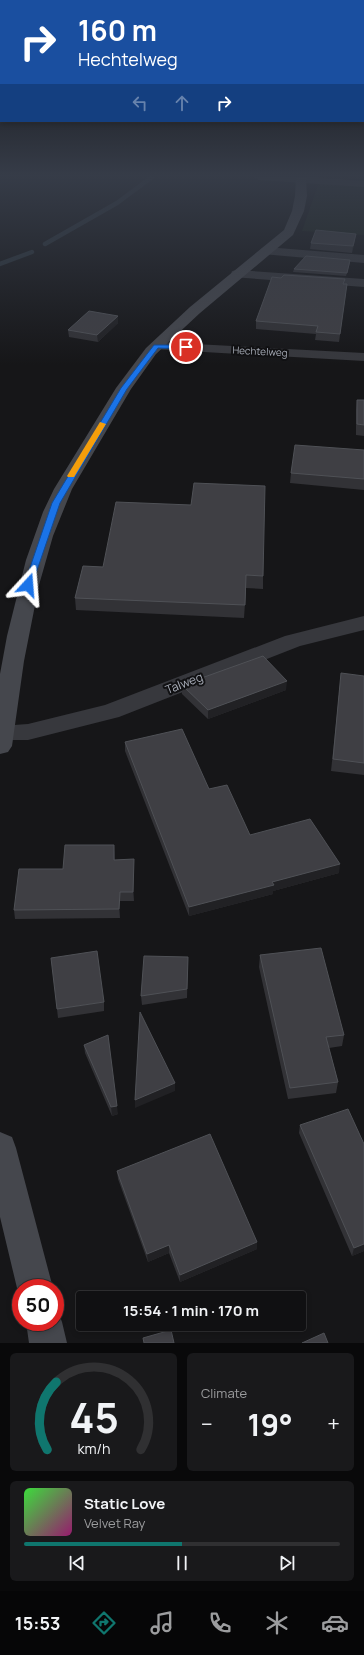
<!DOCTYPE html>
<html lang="en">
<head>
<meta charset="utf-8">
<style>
  :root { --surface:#101012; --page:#19191b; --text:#f1f3f6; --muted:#9c9d9f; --line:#303032; --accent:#0f766e }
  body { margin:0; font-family:Manrope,sans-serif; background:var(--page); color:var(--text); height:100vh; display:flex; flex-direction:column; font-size:15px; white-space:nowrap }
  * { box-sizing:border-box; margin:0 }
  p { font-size:13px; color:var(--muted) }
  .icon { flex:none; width:22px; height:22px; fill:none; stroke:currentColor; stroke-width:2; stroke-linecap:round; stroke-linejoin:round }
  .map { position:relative; height:1343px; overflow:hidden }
  .panel { display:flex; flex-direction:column; gap:10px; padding:10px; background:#09090a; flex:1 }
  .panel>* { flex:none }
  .banner { position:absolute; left:0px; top:0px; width:364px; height:122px; box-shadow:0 2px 6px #0003,0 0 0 1px var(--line); background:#1a4fa0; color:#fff; overflow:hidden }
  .speed { position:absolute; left:12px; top:1279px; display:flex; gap:8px; font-size:20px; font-weight:700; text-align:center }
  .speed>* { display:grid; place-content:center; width:52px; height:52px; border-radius:50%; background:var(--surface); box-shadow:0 2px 6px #0003,0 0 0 1px var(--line); line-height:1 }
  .speed .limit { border:6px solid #d22; background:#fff; color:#111 }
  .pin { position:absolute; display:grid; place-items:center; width:34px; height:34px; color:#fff; margin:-17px; border:2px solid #fff; border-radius:50%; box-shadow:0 1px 4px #0007 }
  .me { position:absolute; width:44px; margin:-22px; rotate:19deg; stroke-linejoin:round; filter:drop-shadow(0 0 3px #0008) }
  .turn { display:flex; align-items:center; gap:14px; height:84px; padding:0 12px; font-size:18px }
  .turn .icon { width:52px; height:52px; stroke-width:2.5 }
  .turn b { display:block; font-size:28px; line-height:34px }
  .lanes { display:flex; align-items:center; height:38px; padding:0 12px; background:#0003; justify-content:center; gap:20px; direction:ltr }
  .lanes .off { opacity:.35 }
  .big { font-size:30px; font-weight:700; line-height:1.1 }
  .panel .widget { flex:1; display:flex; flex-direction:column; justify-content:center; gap:6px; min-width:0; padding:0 14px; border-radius:6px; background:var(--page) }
  .panel .dial { align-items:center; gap:0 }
  .dial svg { height:104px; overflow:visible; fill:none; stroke:var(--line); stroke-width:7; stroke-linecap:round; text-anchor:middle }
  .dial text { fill:var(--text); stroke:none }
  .song { display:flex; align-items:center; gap:12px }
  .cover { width:48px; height:48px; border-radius:6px; background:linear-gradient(135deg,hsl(120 70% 55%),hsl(320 70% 35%)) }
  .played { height:4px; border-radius:2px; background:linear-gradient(90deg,var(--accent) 50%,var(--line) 50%) }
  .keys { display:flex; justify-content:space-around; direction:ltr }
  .heat { display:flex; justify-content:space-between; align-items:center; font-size:22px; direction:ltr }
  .panel .tiles { flex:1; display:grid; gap:10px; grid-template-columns:1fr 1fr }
  .widget:last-child { grid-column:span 2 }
  .trip { position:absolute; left:76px; top:1291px; width:230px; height:40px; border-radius:4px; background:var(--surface); box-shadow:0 2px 6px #0003,0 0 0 1px var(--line); font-weight:700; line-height:40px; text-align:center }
  .tabs { display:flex; height:64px; justify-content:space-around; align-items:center; background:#060607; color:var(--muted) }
  .tabs .icon { width:28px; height:28px }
  .tabs .on { color:var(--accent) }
  .tabs b { font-size:18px; color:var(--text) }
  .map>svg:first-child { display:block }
  .green { fill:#1c231d }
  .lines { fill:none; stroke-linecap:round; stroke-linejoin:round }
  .stream { stroke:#2c353c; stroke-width:4.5 }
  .street { fill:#37383d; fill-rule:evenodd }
  .secondary { fill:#45474d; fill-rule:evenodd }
  .wall { fill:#323236 }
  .shaded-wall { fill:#212124 }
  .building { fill:#3f3f44; stroke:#4f5156 }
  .route { fill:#1a73e8; stroke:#114b97 }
  .slow { fill:#f59e0b }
  .labels { text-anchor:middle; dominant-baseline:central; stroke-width:4; stroke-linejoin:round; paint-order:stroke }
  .far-street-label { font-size:10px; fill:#a8adb8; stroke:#111113 }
  .street-label { font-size:12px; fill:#a8adb8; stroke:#111113 }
</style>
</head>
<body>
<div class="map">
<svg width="364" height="1343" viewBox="0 0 364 1343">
  <rect width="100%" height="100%" fill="#161618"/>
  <path class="green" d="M320,179L364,183V235L302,231Z"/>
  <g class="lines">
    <path class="stream" d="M45,244L117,203L152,177
      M0,264L32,252"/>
    <path class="street" d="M254,177H312L364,181V187L259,180Z
      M266,247L364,255V263L262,254L260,251L262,248Z
      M237,270L364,279V287L232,277L231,274L232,271Z
      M157,342L364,353V361L152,349L150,346L152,343Z
      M364,616V630L300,646L119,717L28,740H0V726L28,724L105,705L285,636Z"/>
    <path class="secondary" d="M296,177H306L307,196L304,211L293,235L200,313L156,354L131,389L72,489L53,536L39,585L24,661L12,746L8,752L0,754V674L7,636L26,560L43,512L54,489L116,388L146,348L190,307L284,230L292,211L295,196Z
      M0,1132L12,1137L16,1148L53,1288H21V1298L17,1288L0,1217Z
      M55,1308L57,1309L62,1322L67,1343H29L26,1322H55Z"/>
  </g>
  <path class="wall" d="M355,240L352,253L310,249L311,243Z
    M350,263L346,276L293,272L294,269Z
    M281,278L345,279L344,284L346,292L339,342L315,340L316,334L256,329V321Z
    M118,316V323L98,342L69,337L68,330Z
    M357,400H364V436L356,435V410Z
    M364,450V490L290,483L291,473Z
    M83,566L263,576V589L246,588L244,618L76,610L75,598Z
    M364,676V775L331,771L340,685Z
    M182,685L286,690L208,719L182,694Z
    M125,742L209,789L250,835L339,873L273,891V894L189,916L125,751Z
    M115,853V860L134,859V901H120V918L15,919L14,910L63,869Z
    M260,955L344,1035L342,1046L329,1048L338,1082L336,1093L288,1099L259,967Z
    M188,957L187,998L142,1005L141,996Z
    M104,1002V1011L58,1018L57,1009Z
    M84,1045L118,1114L112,1116L85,1053Z
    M300,1125L364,1144V1251L352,1256L299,1133Z
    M117,1171L257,1249L180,1282L169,1253L148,1262L118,1179Z"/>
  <path class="shaded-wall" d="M356,234L355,240L352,253L353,246Z
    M118,316V323L98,342L97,335Z
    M287,681L286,690L208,719V710Z
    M114,845L115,853L114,869Z
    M134,859V901L133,892Z
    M340,864L339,873L273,891V894L189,916V907L272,882Z
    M120,892V918L119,909Z
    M175,1083V1091L135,1108V1100Z
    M117,1106L118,1114L112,1116L111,1107Z
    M257,1242V1249L180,1282V1275Z
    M364,1244V1251L352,1256L354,1248Z
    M169,1245V1253L148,1262L147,1254Z"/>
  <path class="building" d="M316,230L356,234L353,246L311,243Z
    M306,256L350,260L347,273L294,269Z
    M284,275L345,279L343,284H347L340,334L316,332L318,326L256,321L272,277L281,278Z
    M89,311L118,316L97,335L68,330Z
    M357,400H364V425L357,424Z
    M295,445L364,450V479L291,473Z
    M194,483L265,486L263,576L246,575L245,605L75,598L83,566L103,567L116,502L191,505Z
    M263,656L287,681L208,710L182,685Z
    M341,673L364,676V763L333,759Z
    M182,729L209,789L227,785L250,835L310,819L340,864L272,882L274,885L189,907L125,742Z
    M65,845H114V860L134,859L133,892H120L119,909L14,910L19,869H63Z
    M321,948L344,1035L326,1037L338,1082L290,1088L260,955Z
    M97,951L104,1002L57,1009L51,958Z
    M144,956L188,957L187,989L141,996Z
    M140,1012L175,1083L135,1100Z
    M108,1035L117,1106L111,1107L84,1045Z
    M348,1109L364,1144V1244L354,1248L300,1125Z
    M210,1134L257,1242L180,1275L169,1245L147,1254L117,1171Z
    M171,1330L174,1343H144L143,1338Z
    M324,1333L328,1343H302Z"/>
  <linearGradient id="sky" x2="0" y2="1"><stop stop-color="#0c0c0d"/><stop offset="0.48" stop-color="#363c48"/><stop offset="1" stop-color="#363c48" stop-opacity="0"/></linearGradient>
  <rect width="364" height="365" fill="url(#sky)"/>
  <path class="route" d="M154,345H186L189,347L186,349L158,348L127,389L60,503L32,585L28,588L25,587L24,585L52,503L121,388Z"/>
  <path class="slow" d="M100,422L106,424L74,477H68L67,476Z"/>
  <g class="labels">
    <g class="far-street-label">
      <text transform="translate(260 351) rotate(3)">Hechtelweg</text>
    </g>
    <g class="street-label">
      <text transform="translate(184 683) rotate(-21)">Talweg</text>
    </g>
  </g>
</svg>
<div class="speed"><div class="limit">50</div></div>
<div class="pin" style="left:186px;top:347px;background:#d93025"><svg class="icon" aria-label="arrive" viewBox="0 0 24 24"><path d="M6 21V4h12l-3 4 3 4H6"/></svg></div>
<svg class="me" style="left:28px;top:585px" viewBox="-20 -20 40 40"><path d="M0-17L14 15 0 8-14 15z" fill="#1a73e8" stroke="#fff" stroke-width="4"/></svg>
<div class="trip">15:54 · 1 min · 170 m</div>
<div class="banner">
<div class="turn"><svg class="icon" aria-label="right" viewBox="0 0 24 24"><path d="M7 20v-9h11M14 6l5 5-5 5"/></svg><div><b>160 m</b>Hechtelweg</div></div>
<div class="lanes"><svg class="icon off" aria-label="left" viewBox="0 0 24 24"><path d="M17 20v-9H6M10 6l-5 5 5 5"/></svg><svg class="icon off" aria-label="ahead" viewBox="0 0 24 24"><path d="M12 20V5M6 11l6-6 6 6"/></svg><svg class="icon" aria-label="right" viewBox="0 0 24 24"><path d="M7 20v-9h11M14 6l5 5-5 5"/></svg></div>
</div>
</div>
<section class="panel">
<div class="tiles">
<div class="widget dial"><svg viewBox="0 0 100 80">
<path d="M14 69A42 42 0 1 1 86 69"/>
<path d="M14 69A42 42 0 0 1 21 17" stroke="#0f766e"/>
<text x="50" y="56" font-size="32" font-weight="700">45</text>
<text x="50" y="72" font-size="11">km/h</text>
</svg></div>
<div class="widget"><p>Climate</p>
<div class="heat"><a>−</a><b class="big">19°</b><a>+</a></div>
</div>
<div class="widget">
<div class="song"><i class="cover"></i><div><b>Static Love</b><p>Velvet Ray</p></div></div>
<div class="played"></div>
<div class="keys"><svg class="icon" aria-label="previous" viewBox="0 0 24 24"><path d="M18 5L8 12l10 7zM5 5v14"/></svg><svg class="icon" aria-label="pause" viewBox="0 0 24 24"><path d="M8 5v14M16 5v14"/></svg><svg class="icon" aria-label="next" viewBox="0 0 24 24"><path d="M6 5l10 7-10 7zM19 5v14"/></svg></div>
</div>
</div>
</section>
<nav class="tabs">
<b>15:53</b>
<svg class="icon on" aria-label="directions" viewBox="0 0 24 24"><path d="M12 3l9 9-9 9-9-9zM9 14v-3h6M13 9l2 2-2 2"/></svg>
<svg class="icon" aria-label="music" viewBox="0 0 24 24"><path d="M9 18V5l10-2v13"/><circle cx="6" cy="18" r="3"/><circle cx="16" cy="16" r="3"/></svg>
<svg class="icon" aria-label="phone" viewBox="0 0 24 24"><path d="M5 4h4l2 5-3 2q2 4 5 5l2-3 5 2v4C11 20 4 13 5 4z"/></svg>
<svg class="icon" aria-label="climate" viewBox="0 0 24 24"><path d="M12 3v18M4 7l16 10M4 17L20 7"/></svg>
<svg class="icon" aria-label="car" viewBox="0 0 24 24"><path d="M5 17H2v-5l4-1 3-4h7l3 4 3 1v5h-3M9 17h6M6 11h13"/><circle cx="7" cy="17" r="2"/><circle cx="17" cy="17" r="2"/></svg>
</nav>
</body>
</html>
